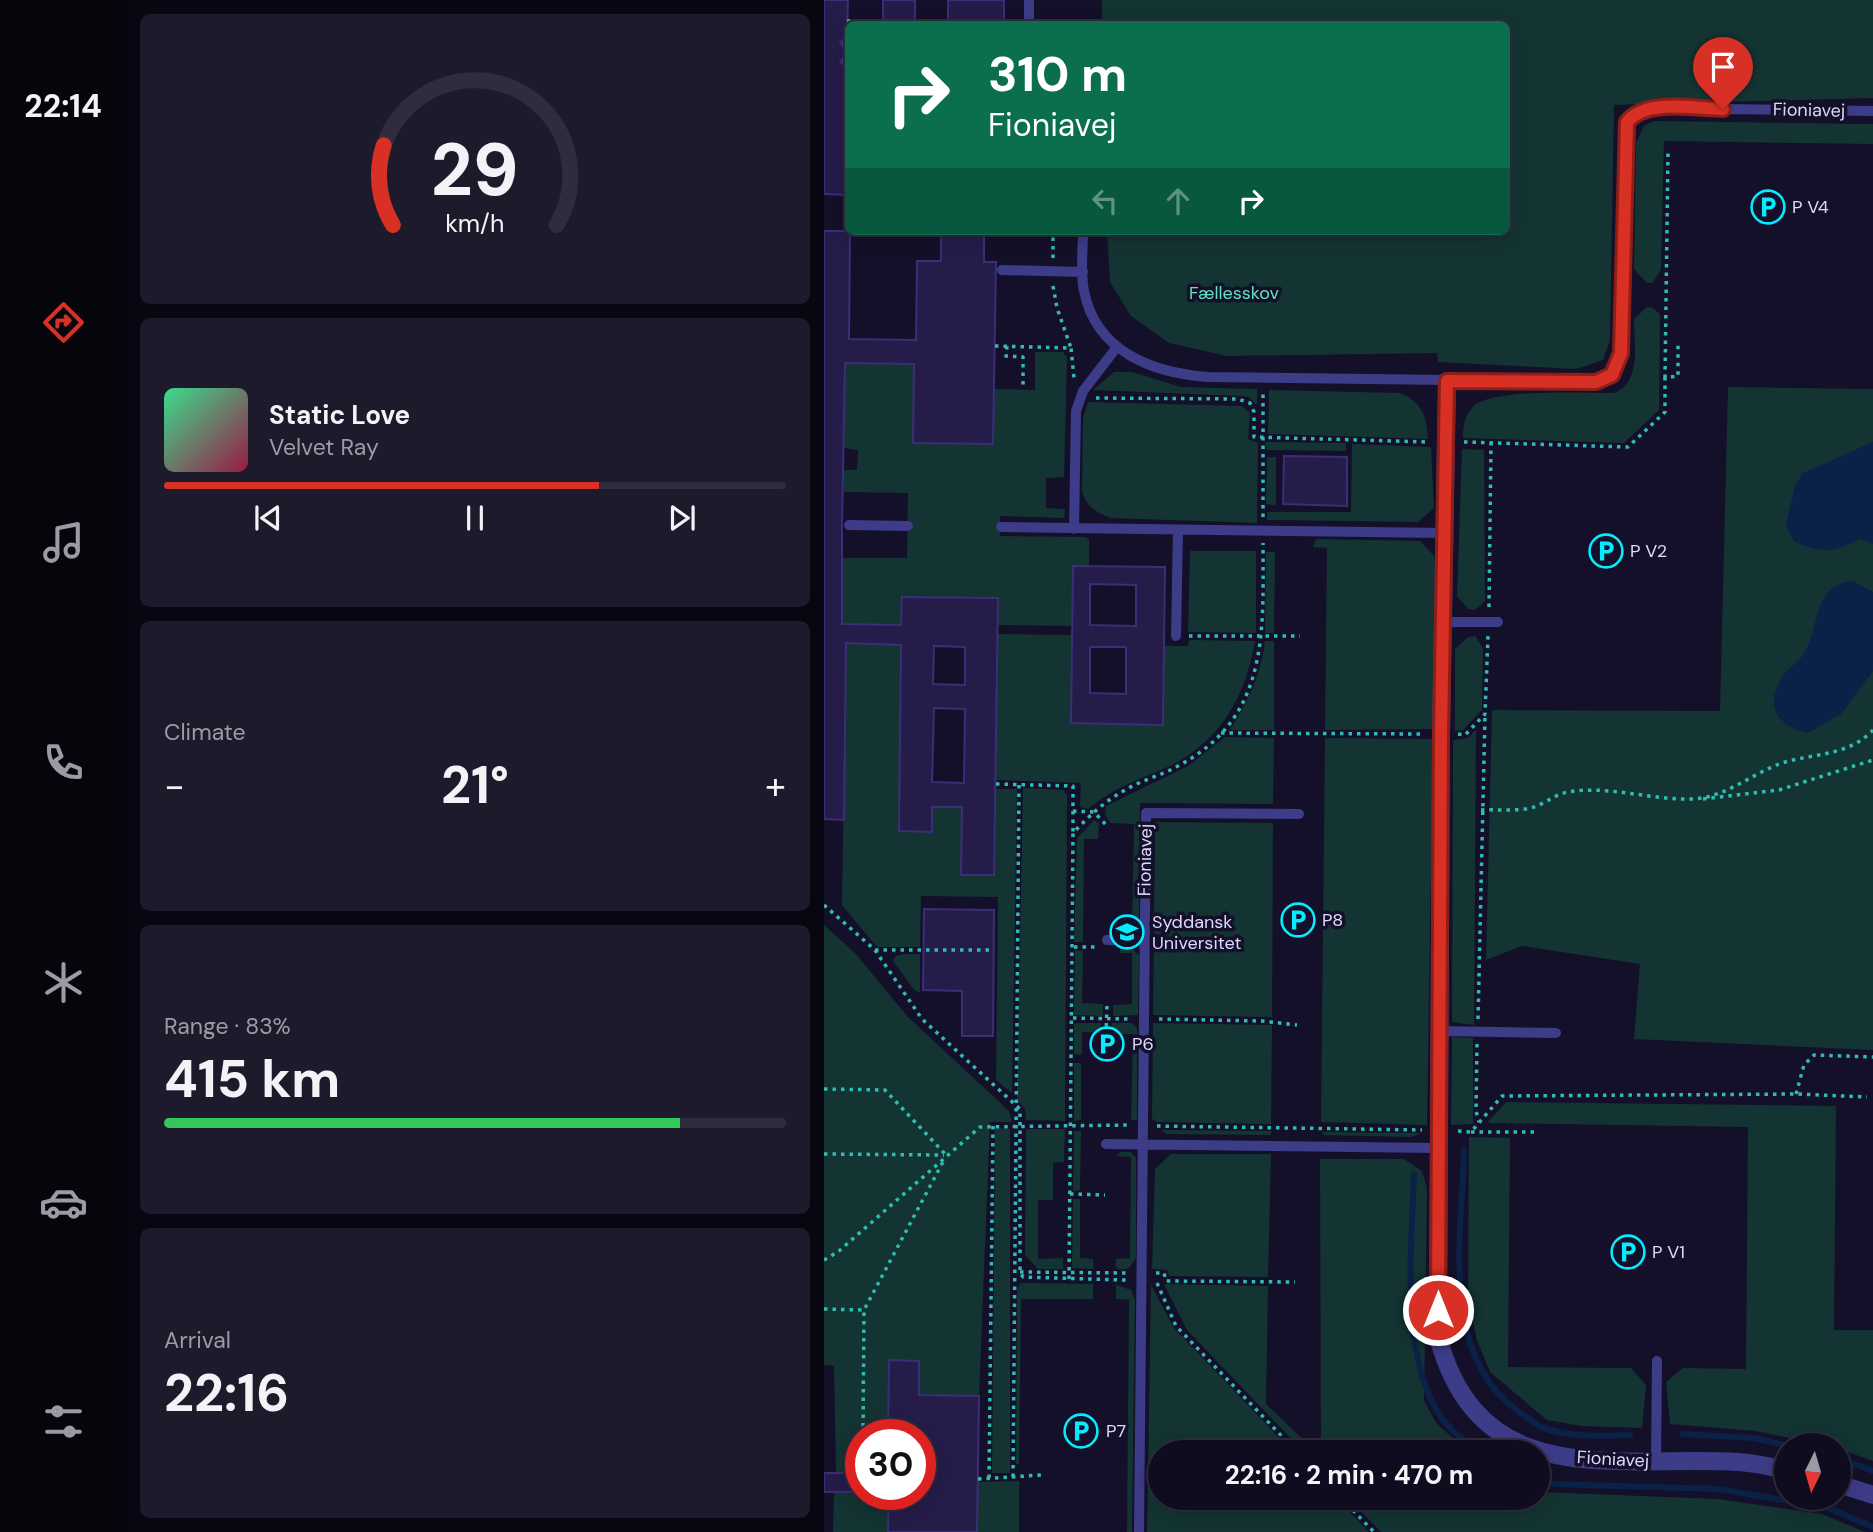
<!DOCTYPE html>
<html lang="en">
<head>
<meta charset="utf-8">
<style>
  :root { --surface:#0f0c1f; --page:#1d1a2c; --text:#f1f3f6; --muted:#9b9ba4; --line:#2f2c3d; --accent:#d93025 }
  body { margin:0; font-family:"DM Sans",sans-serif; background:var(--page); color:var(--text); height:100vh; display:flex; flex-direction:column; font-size:26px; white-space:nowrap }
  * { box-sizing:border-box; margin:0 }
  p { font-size:23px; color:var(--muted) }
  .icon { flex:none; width:38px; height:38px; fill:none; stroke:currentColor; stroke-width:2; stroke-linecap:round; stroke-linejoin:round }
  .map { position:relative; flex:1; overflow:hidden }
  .details { display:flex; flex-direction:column; gap:14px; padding:14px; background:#080711; width:698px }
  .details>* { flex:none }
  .banner { position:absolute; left:21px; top:21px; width:665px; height:214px; border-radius:10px; box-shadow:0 4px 18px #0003,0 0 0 2px var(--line); background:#0b6e4f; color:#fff; overflow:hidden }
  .needle { width:46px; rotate:185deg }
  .controls { position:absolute; left:950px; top:1433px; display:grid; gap:14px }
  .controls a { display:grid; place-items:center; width:77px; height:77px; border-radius:50%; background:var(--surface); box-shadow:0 4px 18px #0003,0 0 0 2px var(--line); font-size:35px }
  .speed { position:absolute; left:21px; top:1419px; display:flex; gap:14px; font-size:35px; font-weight:700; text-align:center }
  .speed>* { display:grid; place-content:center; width:91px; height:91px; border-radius:50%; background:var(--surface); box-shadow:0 4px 18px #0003,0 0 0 2px var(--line); line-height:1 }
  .speed .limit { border:10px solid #d22; background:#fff; color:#111 }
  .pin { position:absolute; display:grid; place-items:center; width:60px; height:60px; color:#fff; margin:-72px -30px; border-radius:50% 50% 50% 0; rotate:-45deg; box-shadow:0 0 7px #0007 }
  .pin .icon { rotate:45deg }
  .me { position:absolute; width:77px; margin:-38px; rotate:0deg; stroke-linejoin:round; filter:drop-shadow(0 0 5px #0008) }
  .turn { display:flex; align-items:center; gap:24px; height:147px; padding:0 28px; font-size:32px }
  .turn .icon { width:91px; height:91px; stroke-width:2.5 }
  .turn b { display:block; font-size:49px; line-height:60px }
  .lanes { display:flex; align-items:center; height:66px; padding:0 28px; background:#0003; justify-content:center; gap:35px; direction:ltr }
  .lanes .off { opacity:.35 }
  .big { font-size:52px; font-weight:700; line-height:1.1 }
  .details .card { flex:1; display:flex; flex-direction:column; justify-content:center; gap:10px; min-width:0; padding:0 24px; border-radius:10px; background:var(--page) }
  .details .dial { align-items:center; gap:0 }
  .dial svg { height:182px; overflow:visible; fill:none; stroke:var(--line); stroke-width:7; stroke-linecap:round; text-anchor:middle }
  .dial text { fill:var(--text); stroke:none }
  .song { display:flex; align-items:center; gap:21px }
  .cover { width:84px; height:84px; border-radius:10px; background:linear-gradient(135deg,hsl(150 70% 55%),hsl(340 70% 35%)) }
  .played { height:7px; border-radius:4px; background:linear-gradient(90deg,var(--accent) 70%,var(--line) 70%) }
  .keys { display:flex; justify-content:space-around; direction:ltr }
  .heat { display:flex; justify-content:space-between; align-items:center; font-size:38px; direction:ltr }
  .charge { height:10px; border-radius:5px; background:linear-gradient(90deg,#34c759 83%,var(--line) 0) }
  .trip { position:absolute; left:324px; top:1440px; width:402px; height:70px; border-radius:35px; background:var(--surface); box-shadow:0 4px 18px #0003,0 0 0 2px var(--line); font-weight:700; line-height:70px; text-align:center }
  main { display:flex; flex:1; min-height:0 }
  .dock { display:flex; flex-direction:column; width:126px; justify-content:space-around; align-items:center; background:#06050c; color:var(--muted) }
  .dock .icon { width:49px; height:49px }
  .dock .current { color:var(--accent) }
  .dock b { font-size:32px; color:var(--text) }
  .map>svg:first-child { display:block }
  .green { fill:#133432 }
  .water { fill:#0b2248 }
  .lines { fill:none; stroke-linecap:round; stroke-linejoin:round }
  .stream { stroke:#0b2248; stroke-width:6 }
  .building { fill:#251c4a; stroke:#3b2e76; stroke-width:2; fill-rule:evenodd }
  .path { stroke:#30bcb0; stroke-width:3.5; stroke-dasharray:3.5 5; stroke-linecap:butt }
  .lane { stroke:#3d3c88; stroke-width:10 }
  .street { stroke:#3d3c88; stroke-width:18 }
  .route-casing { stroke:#8d1f18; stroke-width:18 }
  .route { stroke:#d93025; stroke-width:12 }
  .labels { text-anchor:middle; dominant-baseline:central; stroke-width:7; stroke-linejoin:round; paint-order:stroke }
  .street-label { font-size:18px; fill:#ddd9ff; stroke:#141029 }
  .poi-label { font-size:18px; fill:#ddd9ff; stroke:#141029; text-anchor:start }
  .park-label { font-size:18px; fill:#63e1bf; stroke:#141029 }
</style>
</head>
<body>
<main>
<nav class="dock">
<b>22:14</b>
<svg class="icon current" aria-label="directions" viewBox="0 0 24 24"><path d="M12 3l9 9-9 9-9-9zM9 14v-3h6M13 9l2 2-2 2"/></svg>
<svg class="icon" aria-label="music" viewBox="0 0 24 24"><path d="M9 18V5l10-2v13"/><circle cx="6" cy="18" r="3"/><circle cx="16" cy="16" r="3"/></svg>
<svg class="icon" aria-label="phone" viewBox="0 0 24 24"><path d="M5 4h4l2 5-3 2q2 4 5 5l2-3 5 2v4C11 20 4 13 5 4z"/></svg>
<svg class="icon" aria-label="climate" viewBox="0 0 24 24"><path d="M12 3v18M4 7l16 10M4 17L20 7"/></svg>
<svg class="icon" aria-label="car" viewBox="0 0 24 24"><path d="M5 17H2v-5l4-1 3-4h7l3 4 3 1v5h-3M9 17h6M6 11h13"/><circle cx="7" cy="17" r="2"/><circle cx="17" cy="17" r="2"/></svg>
<svg class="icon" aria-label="filters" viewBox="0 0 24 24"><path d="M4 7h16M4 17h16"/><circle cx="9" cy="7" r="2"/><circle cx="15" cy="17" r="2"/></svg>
</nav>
<section class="details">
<div class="card dial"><svg viewBox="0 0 100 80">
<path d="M14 69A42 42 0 1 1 86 69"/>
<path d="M14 69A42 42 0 0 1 10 34" stroke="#d93025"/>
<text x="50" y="56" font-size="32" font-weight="700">29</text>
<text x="50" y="72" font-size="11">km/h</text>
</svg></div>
<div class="card">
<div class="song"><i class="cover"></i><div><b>Static Love</b><p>Velvet Ray</p></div></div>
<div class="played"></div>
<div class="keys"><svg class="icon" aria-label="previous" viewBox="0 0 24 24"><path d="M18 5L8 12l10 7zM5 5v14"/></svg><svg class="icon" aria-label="pause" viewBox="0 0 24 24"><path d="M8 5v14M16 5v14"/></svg><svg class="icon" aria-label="next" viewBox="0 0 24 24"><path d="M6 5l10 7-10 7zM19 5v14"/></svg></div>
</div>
<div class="card"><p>Climate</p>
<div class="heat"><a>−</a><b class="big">21°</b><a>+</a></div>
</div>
<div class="card"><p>Range · 83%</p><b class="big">415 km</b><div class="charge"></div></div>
<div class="card"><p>Arrival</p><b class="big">22:16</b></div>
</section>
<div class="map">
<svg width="1049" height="1532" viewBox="0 0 1049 1532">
  <rect width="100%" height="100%" fill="#141029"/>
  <path class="green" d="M278,0H1049V98L790,105L786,340L779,360L752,369L614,362L613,353L403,356L345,343L307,316L286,282L283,231H682V24H278Z
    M830,121L1049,124V144L840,141L837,270L828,283H823L810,269L812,143L820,126Z
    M823,307L829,308L836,314L835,410L800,443L639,438C639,426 640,417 649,407C666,388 764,393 791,393C818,380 810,344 810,319Z
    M211,352H239L243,358L240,477L222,478V508L241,509L240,518L176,516V536L262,537L265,540V566L249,567L248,626L174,625V598L78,597L77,625L18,624L19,558H83L84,493L20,492V470H33L34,450L20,448L21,363L90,364L169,444L170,389L211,390Z
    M290,372H308L357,387L433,389V405L425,397L417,396L269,390Z
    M904,387L1049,389V1050L810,1039L816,964L698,946L662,960L668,710L896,711Z
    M445,390L575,393C597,400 603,416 604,439L444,434Z
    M264,402L418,406L426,413L424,439L434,443L433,523L287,518C273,513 263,507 258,492L259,418Z
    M441,442L522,443V451L443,450Z
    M528,444L607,447L610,508L594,522L443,520V512H527Z
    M638,449L660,450L661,601L651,610L644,609L633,596Z
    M443,457H452V505L442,504Z
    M492,539L596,541L611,557L609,729L501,730L503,548L489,547Z
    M366,551H432V633L364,632Z
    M442,552H451L450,633H441Z
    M173,634L248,635L247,723L338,725L340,646H364L365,640L431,641C422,695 397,741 346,766C316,779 289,788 264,809L256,807L257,783L172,780Z
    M651,636L659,648L658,710L639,730L631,731V649L644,637Z
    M441,641H450V730H406C424,701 437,675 441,641Z
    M22,643L77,645L76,831L107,832L108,807H138V875H170L172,789H193L188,1093L172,1080L174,897L97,896L96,947H53L18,905Z
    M652,730L650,1025L628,1022L629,740L644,738Z
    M401,737L450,738L449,804L316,803L315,926L310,932L295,929L308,928L310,824L286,823L281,814L282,806L364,766Z
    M501,738L609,739L603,1125L497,1122Z
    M199,788L239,790L243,795L241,1121L202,1120L201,1109L193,1100Z
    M270,820L275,823L274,839H260L259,942H250L253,838Z
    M331,822L449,823L448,1017L329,1015Z
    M0,925L32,954L83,1016L185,1111L188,1122H166L155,1396L121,1395L120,1459L94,1435L95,1361L65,1360L64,1435H37V1473H12L10,1366L0,1365Z
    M296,949H308L315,955L314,1015L289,1016V1005L308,1004V953H296Z
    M251,950L259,951L258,1003L279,1004V1016L250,1015Z
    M80,954H96V992L91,991L69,961L72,956Z
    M254,1023H277L276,1033L258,1032V1055L250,1054V1024Z
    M288,1023H308L313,1028V1120H307L309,1034H288Z
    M329,1023L448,1025L447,1124L333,1122L328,1119Z
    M628,1037L649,1038V1124L627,1125Z
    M250,1063H257V1120L250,1121Z
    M682,1102L1012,1106L1010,1330H1049V1461L1015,1449V1446L1000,1445L932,1431L846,1424L842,1382L859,1368L922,1369L924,1127L663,1123Z
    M171,1128L186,1129V1473H168Z
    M202,1129H241L240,1162L229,1163V1200H214V1259L239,1258V1269H214L201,1255Z
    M337,1130L447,1131V1135L342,1134Z
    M250,1131H257L256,1190L249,1191Z
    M497,1132L598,1133L587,1137L500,1135Z
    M645,1137L686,1138L684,1367L807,1368L822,1385L818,1428L758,1426L723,1420L666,1372L653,1340L644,1299Z
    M296,1152H307L312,1157V1258L305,1268L296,1270L291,1266L292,1259L306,1258L307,1157L292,1156Z
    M347,1154H447L444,1277L345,1276L343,1270L328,1269L331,1169Z
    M496,1159H580L598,1171L603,1188L600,1401L613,1424L645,1452H497Z
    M249,1199H256V1258L269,1259V1269L248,1268Z
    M196,1283L269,1284V1299H197L195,1464H192L193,1290Z
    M340,1284L444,1286L442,1404L492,1452H480L363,1330Z
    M292,1285L307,1290L311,1299L308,1532H303L305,1300L292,1299Z
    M327,1285L350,1328L469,1452H336V1498H513L545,1532H323Z
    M195,1481V1532H153L154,1482Z
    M10,1492L65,1495L64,1532H9Z
    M714,1492L894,1499L998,1514L1041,1532H557L524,1498H714Z"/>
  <path class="water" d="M1049,442V544L1036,539C1008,553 999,553 970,542L962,525L971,485L979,473Z
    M1029,581L1049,592V671L1017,714L984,733C955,727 940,708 957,679C962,669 973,664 979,655C998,626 986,586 1029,581Z"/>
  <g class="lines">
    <path class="stream" d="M640,1150C638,1234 615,1355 694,1411C704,1418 715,1428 726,1430C752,1437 780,1436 806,1435
      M590,1175C588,1247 573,1372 626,1428C635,1437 646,1444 655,1452
      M859,1434L931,1438L964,1446
      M1015,1458L1049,1471
      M714,1480L728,1484L895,1489L1004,1508L1049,1527"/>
  </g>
  <path class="building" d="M0,0H24L23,36L16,42L23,54L16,62L23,68L21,151H24V195L0,194Z
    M59,0H91V24H59Z
    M124,0H180V24H124Z
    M0,231H26L25,339L92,340L93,261H117V231H160V262H172L169,444L89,443L90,364L21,363L18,526V624L77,625L78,597L174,598L170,875H137L138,807H108V832L75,831L77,645L22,643L20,820L0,819ZM110,646L141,647V685L109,684ZM110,708L141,709L140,783L108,782Z
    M460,456L523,457V506L459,504Z
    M249,566L341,567L339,725L247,723ZM266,584L312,585V626L266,625ZM266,647H302V694L266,693Z
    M100,909L170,910L169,1036H138V991L99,990Z
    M65,1360L95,1361V1395L155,1396L153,1532H64L65,1494H96V1435H64Z
    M0,1473H37V1492H0Z"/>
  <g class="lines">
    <path class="path" d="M23,21L59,22
      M91,22L124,23
      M180,24H192
      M229,258V231
      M229,286L233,308L247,348
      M171,346L247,348L250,378
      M183,346L182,356L199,357V388
      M841,378L844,151
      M272,398L414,399L426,403L430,412V437L604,442
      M640,442L804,447L841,412V378L854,376V342
      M439,517V392
      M665,607L667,443
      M365,636H476
      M397,733L598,734
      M634,734L641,735L661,714L664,636
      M172,784L249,786V833
      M879,799L955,790L1049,760
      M657,810C673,809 694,812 710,807C722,803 732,794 744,792C784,785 826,800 866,799C899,799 926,775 955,764C987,753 1024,757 1049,730
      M249,811L270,812L284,827
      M0,905L51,950L98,1019L196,1109V1272L199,1277L302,1280
      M250,947H272
      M51,950H168
      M249,1018L306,1019
      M335,1019L438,1021L473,1025
      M654,1019L661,715
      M282,1035L283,1004
      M653,1044L652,1111L655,1122
      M0,1089L61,1090L123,1156
      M972,1094L980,1065L990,1055L1049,1057
      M333,1126L598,1130
      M634,1131L647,1132L678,1096L972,1094L1043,1097
      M647,1132H715
      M0,1154L120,1155
      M246,1194L281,1195
      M0,1260L15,1251L156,1127L304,1125
      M196,1272L303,1273
      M332,1273H340L342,1281L471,1282
      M245,1279L249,833C265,816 282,800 303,789C318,780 336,776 352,767C446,719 439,632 439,543
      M333,1283L352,1326L473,1452
      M0,1309L40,1310
      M39,1435L40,1310L120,1160
      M189,1477L195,785
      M165,1478L169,1125
      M154,1479L218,1475
      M517,1498L550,1532"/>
    <path class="lane" d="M205,24V0
      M23,43H24
      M23,61H24
      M259,231C259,250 256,272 260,291C272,352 329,373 384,377L772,382L788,375L797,353L800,141C803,122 804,114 824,108L1049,111
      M178,270L259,272
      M25,525L84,526
      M177,527L621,533
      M250,529L252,411L259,391L293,347
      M620,622H674
      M352,636L354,530
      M283,940L321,941
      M615,1031L732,1033
      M282,1144L614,1148
      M832,1461L833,1361
      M315,1532L322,813L475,814"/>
    <path class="street" d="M623,381L617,734L614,1337C656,1493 790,1455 915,1462C931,1463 947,1467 962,1470
      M1015,1484L1049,1495"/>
  </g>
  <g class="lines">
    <defs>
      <path id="route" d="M614,1310L617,734L623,381L772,382L788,375L797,353L803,122C822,98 871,109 899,109"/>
    </defs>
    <use href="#route" class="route-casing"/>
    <use href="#route" class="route"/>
  </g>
  <defs>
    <symbol id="parking-ring" viewBox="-11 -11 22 22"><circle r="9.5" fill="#141029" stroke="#05ebff" stroke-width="1.5"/><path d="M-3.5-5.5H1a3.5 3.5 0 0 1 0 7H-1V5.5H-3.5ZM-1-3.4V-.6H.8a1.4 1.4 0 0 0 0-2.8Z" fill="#05ebff"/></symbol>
    <symbol id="university-ring" viewBox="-11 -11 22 22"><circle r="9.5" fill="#141029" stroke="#05ebff" stroke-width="1.5"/><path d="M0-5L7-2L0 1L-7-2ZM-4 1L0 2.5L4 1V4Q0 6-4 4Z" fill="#05ebff"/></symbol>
  </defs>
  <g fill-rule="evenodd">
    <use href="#parking-ring" x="925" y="188" width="38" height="38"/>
    <use href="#parking-ring" x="763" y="532" width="38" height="38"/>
    <use href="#parking-ring" x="455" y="901" width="38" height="38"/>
    <use href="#university-ring" x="284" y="913" width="38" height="38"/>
    <use href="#parking-ring" x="264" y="1025" width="38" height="38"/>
    <use href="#parking-ring" x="785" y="1233" width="38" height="38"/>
    <use href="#parking-ring" x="238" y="1412" width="38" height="38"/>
  </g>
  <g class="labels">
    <g class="street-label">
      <text transform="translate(985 110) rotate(1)">Fioniavej</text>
      <text transform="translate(321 860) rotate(-89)">Fioniavej</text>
      <text transform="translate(789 1459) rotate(3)">Fioniavej</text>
    </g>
    <g class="poi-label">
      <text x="968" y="207">P V4</text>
      <text x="806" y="551">P V2</text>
      <text x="498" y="920">P8</text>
      <text x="328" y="922">Syddansk<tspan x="328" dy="21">Universitet</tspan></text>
      <text x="308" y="1044">P6</text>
      <text x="828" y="1252">P V1</text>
      <text x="282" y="1431">P7</text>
    </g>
    <g class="park-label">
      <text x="410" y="293">Fællesskov</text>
    </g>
  </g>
</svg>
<div class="controls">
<a><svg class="needle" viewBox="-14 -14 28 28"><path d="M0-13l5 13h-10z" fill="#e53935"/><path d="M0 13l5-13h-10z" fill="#9b9ba4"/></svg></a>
</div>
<div class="speed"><div class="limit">30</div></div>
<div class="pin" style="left:899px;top:109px;background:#d93025"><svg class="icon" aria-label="arrive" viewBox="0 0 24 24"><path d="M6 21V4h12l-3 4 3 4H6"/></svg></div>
<svg class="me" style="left:614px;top:1310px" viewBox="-20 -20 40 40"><circle r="17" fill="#d93025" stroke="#fff" stroke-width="3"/><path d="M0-11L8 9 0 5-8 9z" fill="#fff"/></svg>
<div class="trip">22:16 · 2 min · 470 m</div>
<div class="banner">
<div class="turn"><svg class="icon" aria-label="right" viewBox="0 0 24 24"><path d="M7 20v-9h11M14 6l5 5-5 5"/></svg><div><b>310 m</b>Fioniavej</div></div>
<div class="lanes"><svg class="icon off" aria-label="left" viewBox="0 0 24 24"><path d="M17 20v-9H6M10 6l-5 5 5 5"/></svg><svg class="icon off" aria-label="ahead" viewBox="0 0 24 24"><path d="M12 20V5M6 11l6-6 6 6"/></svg><svg class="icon" aria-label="right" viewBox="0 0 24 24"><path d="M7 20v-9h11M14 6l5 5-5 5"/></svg></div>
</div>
</div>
</main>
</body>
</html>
